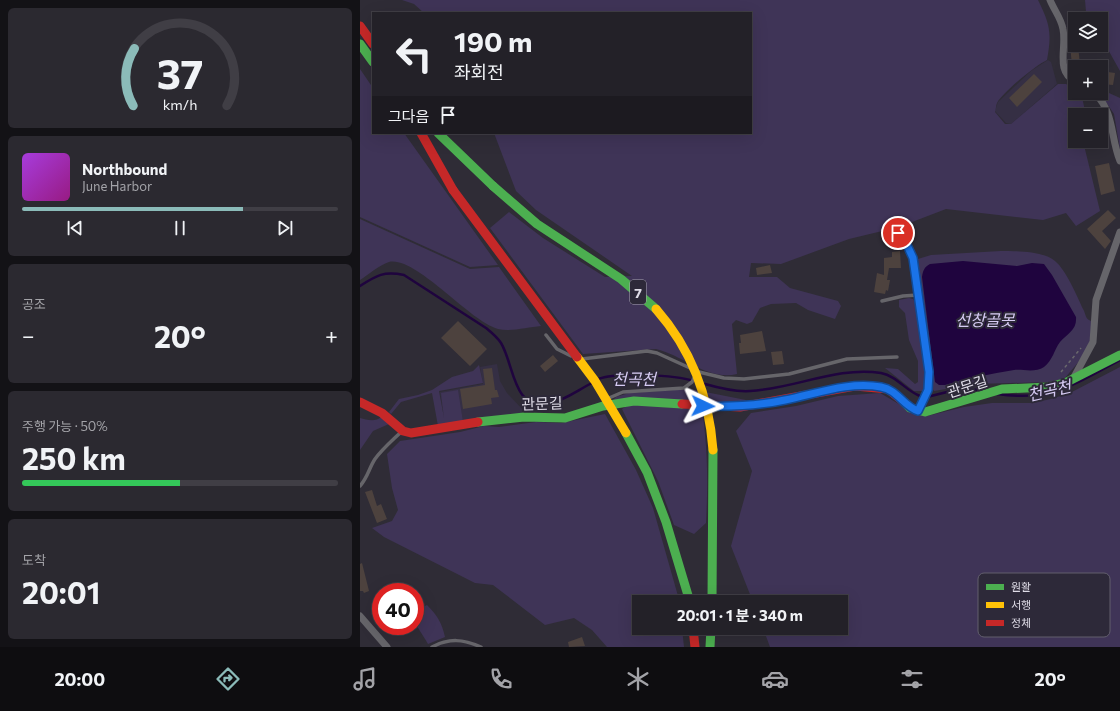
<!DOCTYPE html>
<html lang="ko">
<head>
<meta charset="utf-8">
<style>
  :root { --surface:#232128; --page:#2b2930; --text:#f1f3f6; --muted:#a3a3a8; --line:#403e45; --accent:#8bbbb9 }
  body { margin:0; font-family:Commissioner,"Noto Sans KR",sans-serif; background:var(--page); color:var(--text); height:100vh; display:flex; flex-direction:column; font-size:15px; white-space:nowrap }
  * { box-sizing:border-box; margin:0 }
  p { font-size:13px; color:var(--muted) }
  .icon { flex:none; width:22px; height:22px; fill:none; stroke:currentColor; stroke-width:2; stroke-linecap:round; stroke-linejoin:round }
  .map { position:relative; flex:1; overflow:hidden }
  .panel { display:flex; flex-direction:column; gap:8px; padding:8px; background:#131216; width:360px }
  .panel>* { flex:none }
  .guide { position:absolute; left:12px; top:12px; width:380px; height:122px; border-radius:0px; box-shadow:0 4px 16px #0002,0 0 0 1px var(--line); background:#232128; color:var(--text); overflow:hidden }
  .buttons { position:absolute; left:708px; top:12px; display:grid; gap:8px }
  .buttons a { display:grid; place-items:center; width:40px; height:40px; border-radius:0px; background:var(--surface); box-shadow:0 4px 16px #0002,0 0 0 1px var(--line); font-size:20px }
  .speed { position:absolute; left:12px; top:583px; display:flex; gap:8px; font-size:20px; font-weight:700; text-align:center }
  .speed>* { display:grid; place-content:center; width:52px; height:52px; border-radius:50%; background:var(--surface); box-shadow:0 4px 16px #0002,0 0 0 1px var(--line); line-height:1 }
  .speed .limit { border:6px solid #d22; background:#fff; color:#111 }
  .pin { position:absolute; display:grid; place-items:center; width:34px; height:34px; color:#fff; margin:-17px; border:2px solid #fff; border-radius:50%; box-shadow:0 1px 4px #0007 }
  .me { position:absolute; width:44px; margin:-22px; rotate:92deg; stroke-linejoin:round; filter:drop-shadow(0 0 3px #0008) }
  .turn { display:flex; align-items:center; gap:14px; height:84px; padding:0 16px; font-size:18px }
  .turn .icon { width:52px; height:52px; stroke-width:2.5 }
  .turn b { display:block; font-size:28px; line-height:34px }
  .then { display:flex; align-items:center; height:38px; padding:0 16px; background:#0003; gap:8px; font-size:15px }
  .big { font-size:30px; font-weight:700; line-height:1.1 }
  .panel .card { flex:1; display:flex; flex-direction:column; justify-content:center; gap:6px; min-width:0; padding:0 14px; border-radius:6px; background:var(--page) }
  .panel .dial { align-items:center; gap:0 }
  .dial svg { height:104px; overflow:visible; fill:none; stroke:var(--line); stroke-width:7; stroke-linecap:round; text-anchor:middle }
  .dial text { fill:var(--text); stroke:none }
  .song { display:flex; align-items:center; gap:12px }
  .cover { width:48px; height:48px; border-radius:6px; background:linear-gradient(135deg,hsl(280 70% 55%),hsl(310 70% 35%)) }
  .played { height:4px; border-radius:2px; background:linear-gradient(90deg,var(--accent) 70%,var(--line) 70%) }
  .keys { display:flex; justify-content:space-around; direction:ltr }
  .heat { display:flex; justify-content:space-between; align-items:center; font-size:22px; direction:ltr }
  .charge { height:6px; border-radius:3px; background:linear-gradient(90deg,#34c759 50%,var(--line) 0) }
  .trip { position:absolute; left:272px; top:595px; width:216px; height:40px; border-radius:0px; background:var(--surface); box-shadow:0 4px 16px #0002,0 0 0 1px var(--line); font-weight:700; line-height:40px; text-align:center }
  .menu { display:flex; height:64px; justify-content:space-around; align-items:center; background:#0e0d10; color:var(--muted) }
  .menu .icon { width:28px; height:28px }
  .menu .active { color:var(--accent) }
  .menu b { font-size:18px; color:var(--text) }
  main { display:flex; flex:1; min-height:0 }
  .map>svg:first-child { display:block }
  .built { fill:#352f44 }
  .green { fill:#3f3457 }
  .water { fill:#1f043e }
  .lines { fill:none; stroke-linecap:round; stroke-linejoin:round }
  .stream { stroke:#1f043e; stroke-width:2.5 }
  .building { fill:#4d423e }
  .path { stroke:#6a696d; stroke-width:1.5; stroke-dasharray:3 3; stroke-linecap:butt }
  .lane { stroke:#66656a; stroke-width:3.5 }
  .street { stroke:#66656a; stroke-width:7 }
  .fast { stroke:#4caf50; stroke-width:9 }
  .jam { stroke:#c62828; stroke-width:9 }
  .fast-bridge { stroke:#4caf50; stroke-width:9 }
  .slow-bridge { stroke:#ffc107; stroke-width:9 }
  .jam-bridge { stroke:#c62828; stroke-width:9 }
  .route-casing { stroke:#114b97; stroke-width:10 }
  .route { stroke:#1a73e8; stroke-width:7 }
  .labels { text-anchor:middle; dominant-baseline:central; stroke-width:4; stroke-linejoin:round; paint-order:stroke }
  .shield { fill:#2d2939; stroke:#aaa6b3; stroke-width:1 }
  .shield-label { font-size:14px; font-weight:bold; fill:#dfdce7 }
  .street-label { font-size:15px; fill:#dfdce7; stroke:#2d2939 }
  .water-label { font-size:16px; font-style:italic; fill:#d6cbf3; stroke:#2d2939 }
  .key { fill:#2d2939; stroke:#625f6d; stroke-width:1 }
  .key-label { font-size:11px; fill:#dfdce7 }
</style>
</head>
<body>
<main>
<section class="panel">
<div class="card dial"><svg viewBox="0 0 100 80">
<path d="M14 69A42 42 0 1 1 86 69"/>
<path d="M14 69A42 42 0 0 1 15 25" stroke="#8bbbb9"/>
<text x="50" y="56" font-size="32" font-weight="700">37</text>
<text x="50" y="72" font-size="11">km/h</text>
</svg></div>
<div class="card">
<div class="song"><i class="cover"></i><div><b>Northbound</b><p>June Harbor</p></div></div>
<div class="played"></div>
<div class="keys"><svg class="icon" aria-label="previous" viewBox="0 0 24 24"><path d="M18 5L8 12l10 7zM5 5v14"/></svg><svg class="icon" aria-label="pause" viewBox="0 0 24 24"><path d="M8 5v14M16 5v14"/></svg><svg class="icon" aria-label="next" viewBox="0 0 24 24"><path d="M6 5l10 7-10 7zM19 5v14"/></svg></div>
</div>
<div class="card"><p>공조</p>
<div class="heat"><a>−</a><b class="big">20°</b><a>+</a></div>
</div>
<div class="card"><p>주행 가능 · 50%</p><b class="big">250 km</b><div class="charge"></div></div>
<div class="card"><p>도착</p><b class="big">20:01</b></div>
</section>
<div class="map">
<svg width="760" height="647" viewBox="0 0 760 647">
  <rect width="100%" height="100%" fill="#2f2c36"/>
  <path class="built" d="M688,60L691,62L697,84L651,124L646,123L635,111L638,102L671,71Z
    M137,364L140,381L147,393L163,410L160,415L85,425L80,392L123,384L120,367Z"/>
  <path class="green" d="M42,0H678C690,24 692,33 687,60C676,65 643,92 637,103C636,105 636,109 635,112L645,124H651L698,84H706L715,89V93H721L726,115H715V141H723L740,211L716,226L706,213L683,220L586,209L539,227L489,239L421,264L391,263L389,277H417L430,288L478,301L481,306L475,319L448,310L436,303L411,304L400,308L392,322L387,324L376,320L372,324L377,374C347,381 323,355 296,349L223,354L130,228L149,212L183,238L245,277L272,276L176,210L156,191L134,133H391V13H64L54,4Z
    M725,0H760V71L741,37V19H730L726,12Z
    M0,69L13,88V133H44L138,265L110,267L0,217Z
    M746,93H749L760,98V149L754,114L744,99Z
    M0,219L110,269L139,267L181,326C168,327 151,332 138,329C109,321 56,256 29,262C19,265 8,275 0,280Z
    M641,251C655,251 684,251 695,261C706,270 717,296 723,309C726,314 725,319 731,321V340L721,359L704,379L688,382L615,384L574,391L571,387V368L558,259L571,255Z
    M549,298L553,299L557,305L568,378L567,385L563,391H554L525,368L538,369L555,384L558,382V361L549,340L545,313L539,307V300Z
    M119,365L123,383L79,391L84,418L81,393L98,390L103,422L78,426L72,393L41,402L31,414L29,412L39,399L58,395L72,390L92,377L113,371Z
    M760,367V647H410L403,628H481V602H393L371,546L392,471L376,431L391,413L436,406L478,396L520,393L556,414L567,416L604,407L632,403H672L691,399L710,393Z
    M330,389L386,400L385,402L253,400L256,397L269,393Z
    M286,404L306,407L342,409C348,451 348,482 346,523L334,534L314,525L298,481L262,409L269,405Z
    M245,414L276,470L293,508L318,596L319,602H279V628H322L324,647H247L232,630L214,618L185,625L133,585L115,583L24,537L12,528L32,521L38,510L32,488L27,454L40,441L100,432L124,426L139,427L176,422L201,423Z
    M21,417L29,424L13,431L0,450V418C7,420 16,422 21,417Z
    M67,605C77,615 82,623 85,637L68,644C61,630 43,615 67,605Z"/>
  <path class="water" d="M603,261L657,266L672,263L684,264L692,275L716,317C717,330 708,333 700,342C694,350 693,360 684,367C675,373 663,369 654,370C631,374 607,378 585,385H579L575,382L562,277C563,271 564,267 570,264Z"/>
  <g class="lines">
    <path class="stream" d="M0,286C17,275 24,271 44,275L126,328C132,333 137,337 141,343C154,364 153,411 188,404C204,401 218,390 232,383
      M238,379C257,372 315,375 334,381
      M345,384C359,388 376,392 390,391C434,389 477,366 521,373C537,376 546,391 560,396
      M637,394C691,402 714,384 760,360
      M567,397L599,389L623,390"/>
  </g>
  <path class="building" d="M710,45H718L720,65H712Z
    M741,71L755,73L753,85L741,84Z
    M674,74L682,82L657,107L649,98Z
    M749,163L755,191L741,195L735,166Z
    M748,210L756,218L742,231L751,241L745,249L727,229Z
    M540,251L541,268H529L527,280H530L528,291L526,290L525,294L514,292L517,273L524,275V258L532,257V252Z
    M410,265L412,273L397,275L396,268Z
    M98,321L127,349L110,366L81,338Z
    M402,331L406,351L380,354L379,343H381L380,335Z
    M422,351L424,364L413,365L411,352Z
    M193,355L198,361L185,372L180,366Z
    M132,368L135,390H137L139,397L131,398L132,404L103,409L100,389L125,385L123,369Z
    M12,490L17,506L21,504L27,519L17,523L5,492Z
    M2,563L9,591L4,593L3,591H0V564Z
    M222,637L225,646L209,647L208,642Z"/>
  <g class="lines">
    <path class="path" d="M701,372L721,348"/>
    <path class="lane" d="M538,233L547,245L553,258L569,372L568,390L559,410
      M522,301L543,296L558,295
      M186,335L197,349L211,356
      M222,359L287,351L297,353L330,368
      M339,372L364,378L384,379L429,374L487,359L537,357
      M249,398L263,392L324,388L332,382L335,376
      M0,486C8,477 9,468 15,459C23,448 33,440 42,431
      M72,647C89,638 103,639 121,647"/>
    <path class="street" d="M690,0C694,10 701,18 703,29C707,48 695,71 715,81
      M735,93C755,114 750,136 760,161
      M713,379L733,342L736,300L760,232
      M0,616L27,647"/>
    <path class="fast" d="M0,44L13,62
      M78,133L133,186
      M544,402L550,408L565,412L642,389L688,387L705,383L760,355
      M118,422L164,417L205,418L243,406L274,401L322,404
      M266,433L287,472L306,522L330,602
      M352,602L353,450
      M350,647L351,628"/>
    <path class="jam" d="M0,26L13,44
      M61,133L93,190
      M0,402L22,413L43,431L51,433L118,422
      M322,404L380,407L495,386L528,389L544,402
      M333,628L335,647"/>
    <path class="fast-bridge" d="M133,186L177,224L261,279L296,309"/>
    <path class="slow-bridge" d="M296,309C332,350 349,396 353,450
      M217,357L235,381L266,433"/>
    <path class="jam-bridge" d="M93,190L217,357"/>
  </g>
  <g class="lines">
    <defs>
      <path id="route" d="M343,406C371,407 397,406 425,400C456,394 489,381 521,387C538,390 543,406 558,411L568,390L569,372L553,258L547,245L538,233"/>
    </defs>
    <use href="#route" class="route-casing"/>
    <use href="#route" class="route"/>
  </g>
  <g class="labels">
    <rect class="shield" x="270" y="280" width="16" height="24" rx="3"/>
    <g class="shield-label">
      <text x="278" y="292">7</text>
    </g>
    <g class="street-label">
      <text transform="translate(607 386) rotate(-18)">관문길</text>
      <text transform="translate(182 403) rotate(-2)">관문길</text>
    </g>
    <g class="water-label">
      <text x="625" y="319">선창골못</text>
      <text x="274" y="378">천곡천</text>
      <text transform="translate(689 390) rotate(-13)">천곡천</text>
    </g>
  </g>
  <rect x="618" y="573" width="132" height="64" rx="6" class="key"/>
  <rect x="626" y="584" width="18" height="6" fill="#4caf50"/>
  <rect x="626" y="602" width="18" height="6" fill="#ffc107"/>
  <rect x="626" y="620" width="18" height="6" fill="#c62828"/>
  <g class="key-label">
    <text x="651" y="591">원활</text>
    <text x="651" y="609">서행</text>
    <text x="651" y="627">정체</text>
  </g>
</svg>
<div class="buttons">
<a><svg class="icon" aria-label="layers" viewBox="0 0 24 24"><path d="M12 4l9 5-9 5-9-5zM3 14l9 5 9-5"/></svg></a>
<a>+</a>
<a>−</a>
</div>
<div class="speed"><div class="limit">40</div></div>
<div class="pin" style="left:538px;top:233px;background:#d93025"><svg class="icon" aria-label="arrive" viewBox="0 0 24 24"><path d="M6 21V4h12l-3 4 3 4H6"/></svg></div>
<svg class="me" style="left:343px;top:406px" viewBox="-20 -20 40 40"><path d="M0-17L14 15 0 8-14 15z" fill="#1a73e8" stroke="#fff" stroke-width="4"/></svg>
<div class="trip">20:01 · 1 분 · 340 m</div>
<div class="guide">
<div class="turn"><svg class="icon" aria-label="left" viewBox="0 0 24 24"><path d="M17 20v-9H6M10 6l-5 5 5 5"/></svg><div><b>190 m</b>좌회전</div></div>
<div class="then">그다음<svg class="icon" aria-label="arrive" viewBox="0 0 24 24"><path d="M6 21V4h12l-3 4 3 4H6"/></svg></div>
</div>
</div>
</main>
<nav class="menu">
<b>20:00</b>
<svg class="icon active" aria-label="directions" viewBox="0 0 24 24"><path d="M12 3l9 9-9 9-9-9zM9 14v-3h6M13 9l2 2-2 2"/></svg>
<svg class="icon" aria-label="music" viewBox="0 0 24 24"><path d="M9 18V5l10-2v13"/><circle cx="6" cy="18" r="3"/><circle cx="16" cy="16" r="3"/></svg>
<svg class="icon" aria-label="phone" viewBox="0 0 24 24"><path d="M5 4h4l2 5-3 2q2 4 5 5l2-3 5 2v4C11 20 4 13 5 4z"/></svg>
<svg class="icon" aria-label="climate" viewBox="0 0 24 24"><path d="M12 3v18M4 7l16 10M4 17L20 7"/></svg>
<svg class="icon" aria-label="car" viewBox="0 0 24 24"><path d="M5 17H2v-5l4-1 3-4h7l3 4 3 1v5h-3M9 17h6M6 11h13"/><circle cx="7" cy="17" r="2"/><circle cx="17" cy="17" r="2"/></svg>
<svg class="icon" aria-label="filters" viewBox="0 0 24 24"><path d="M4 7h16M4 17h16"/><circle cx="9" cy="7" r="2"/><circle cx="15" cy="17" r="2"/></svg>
<b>20°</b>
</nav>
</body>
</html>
